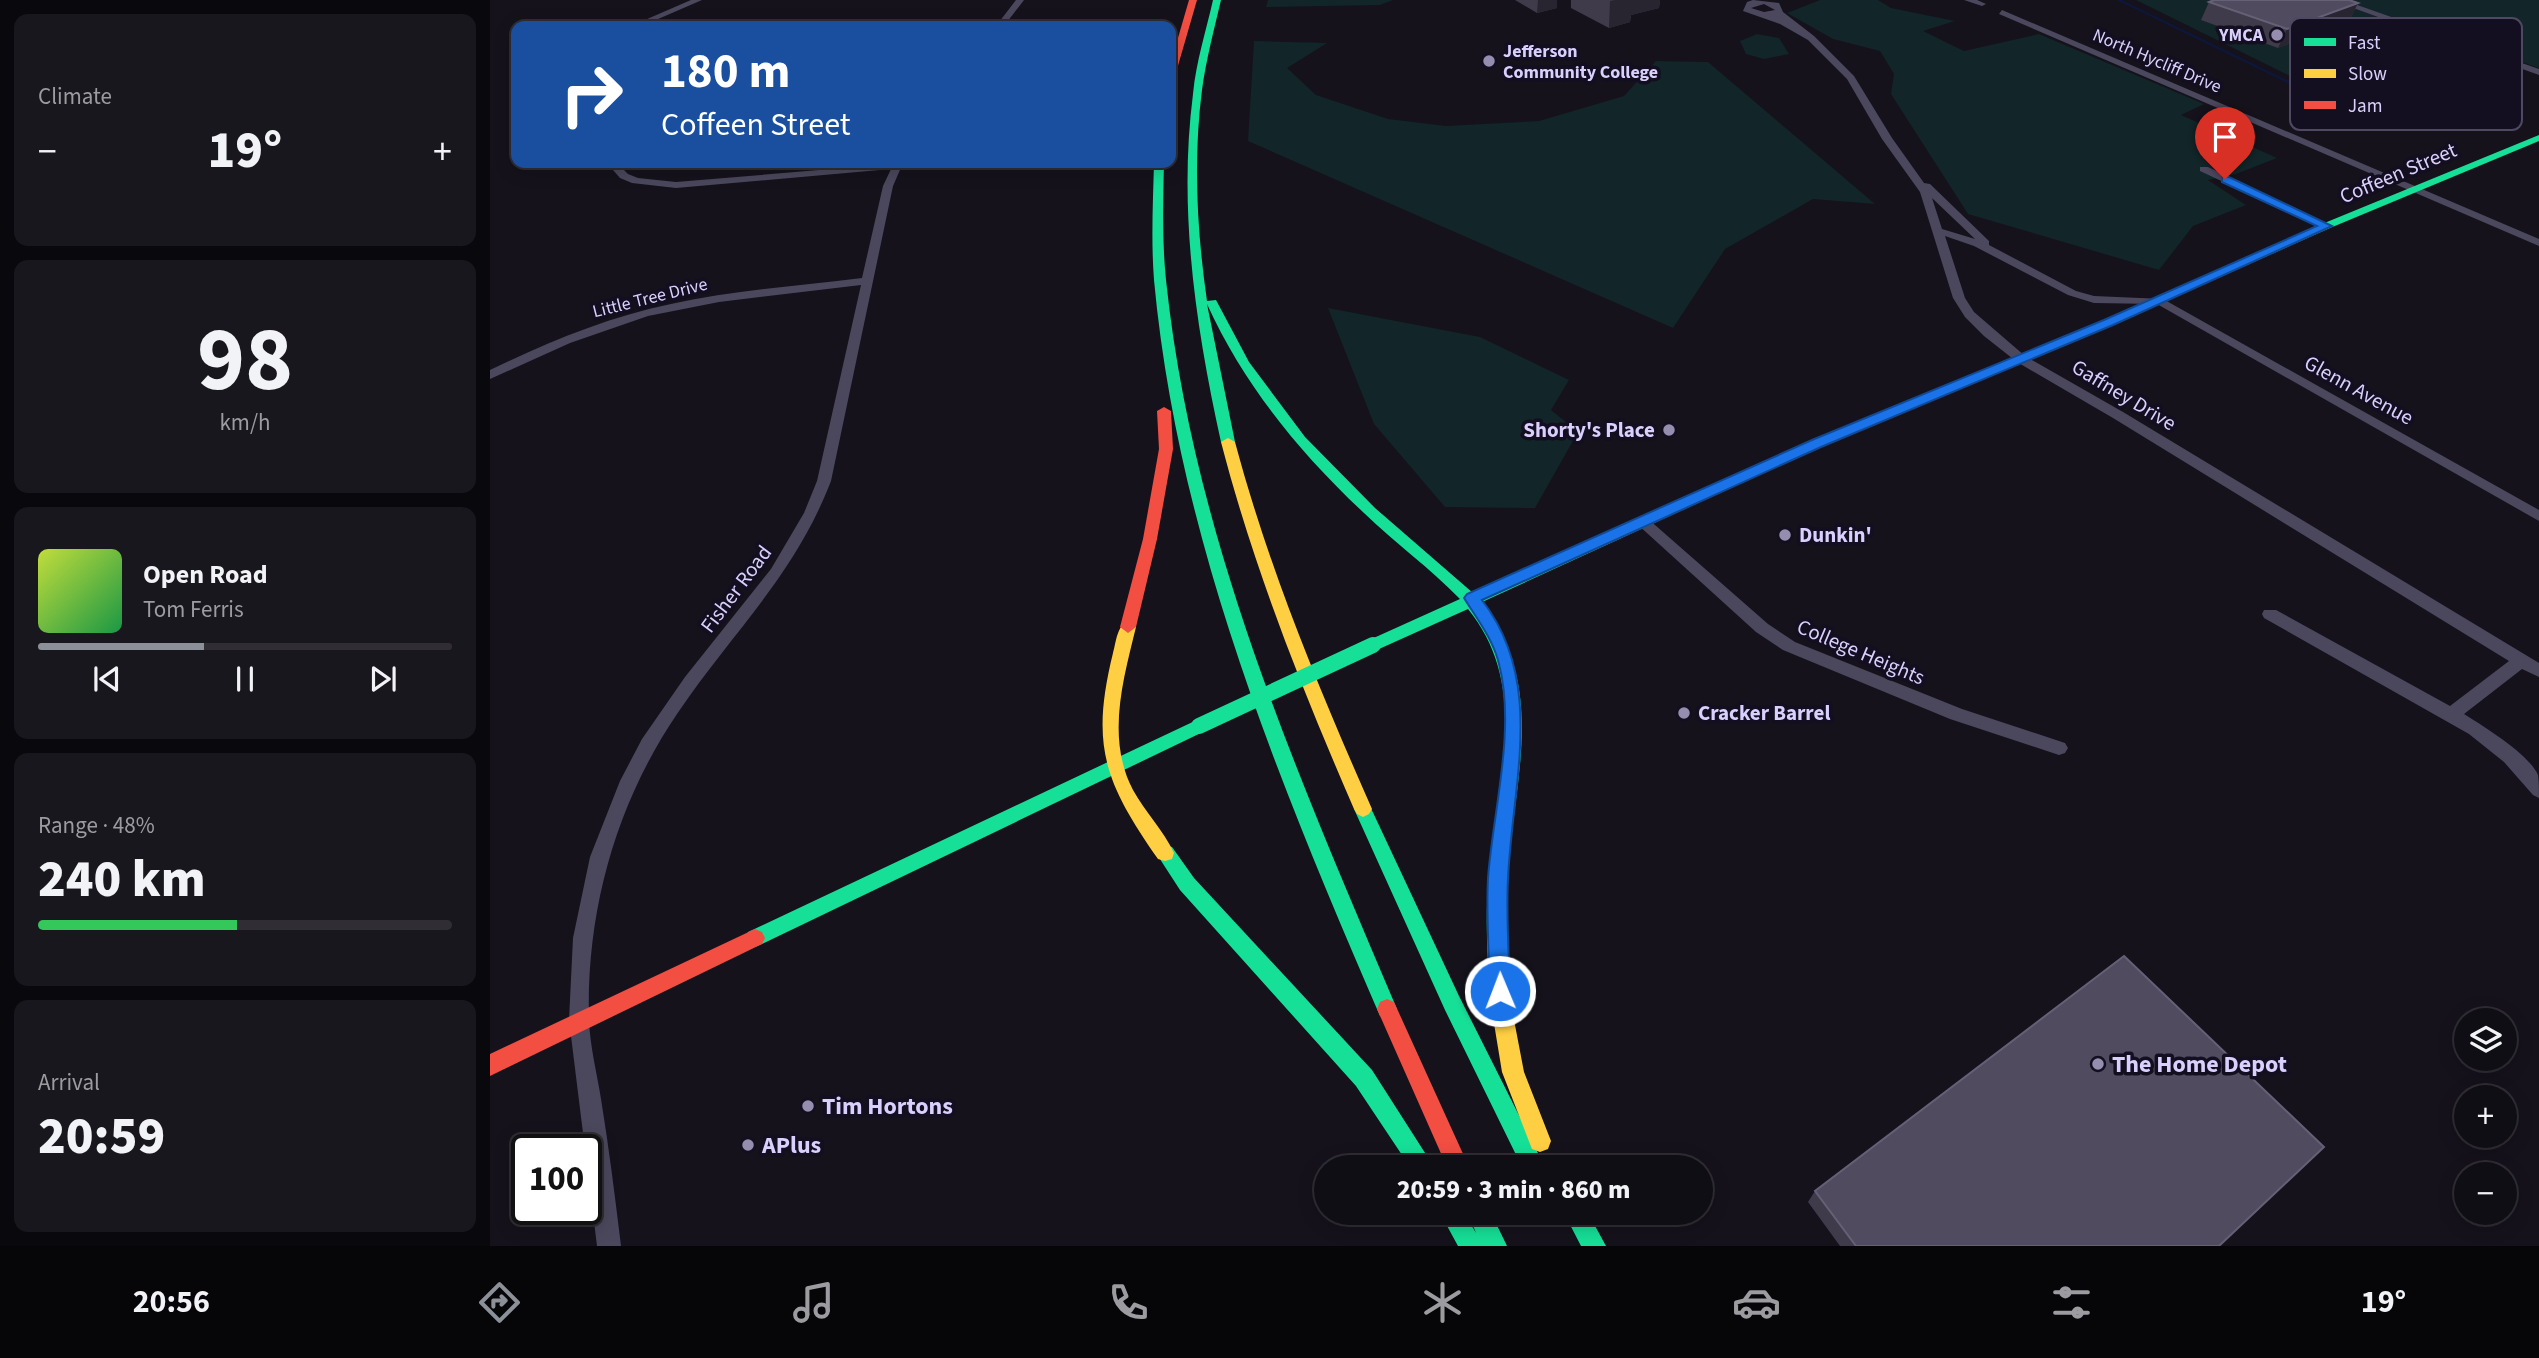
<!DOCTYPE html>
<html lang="en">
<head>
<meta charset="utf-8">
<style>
  :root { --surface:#100e15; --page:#19171e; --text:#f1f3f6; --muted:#9c9ca0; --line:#302e34; --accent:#8c9099 }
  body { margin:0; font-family:"Source Sans 3",sans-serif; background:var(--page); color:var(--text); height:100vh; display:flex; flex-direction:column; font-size:26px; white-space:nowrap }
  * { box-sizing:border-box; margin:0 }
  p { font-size:23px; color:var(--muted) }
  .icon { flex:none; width:38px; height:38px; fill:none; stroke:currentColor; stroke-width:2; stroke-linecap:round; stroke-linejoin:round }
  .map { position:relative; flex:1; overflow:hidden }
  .sheet { display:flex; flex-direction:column; gap:14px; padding:14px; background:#09080c; width:490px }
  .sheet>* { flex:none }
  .top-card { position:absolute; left:21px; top:21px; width:665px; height:147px; border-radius:14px; box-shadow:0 4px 18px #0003,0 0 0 2px var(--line); background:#1a4fa0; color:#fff; overflow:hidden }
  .controls { position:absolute; left:1964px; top:1008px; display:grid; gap:14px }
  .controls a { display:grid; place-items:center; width:63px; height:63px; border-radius:50%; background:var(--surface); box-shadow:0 4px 18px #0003,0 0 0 2px var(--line); font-size:35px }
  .speed { position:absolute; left:21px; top:1134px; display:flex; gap:14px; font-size:35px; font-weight:700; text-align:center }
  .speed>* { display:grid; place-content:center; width:91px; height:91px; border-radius:50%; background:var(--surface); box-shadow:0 4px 18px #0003,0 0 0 2px var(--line); line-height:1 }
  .speed .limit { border:4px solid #111; border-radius:10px; background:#fff; color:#111 }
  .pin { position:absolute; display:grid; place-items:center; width:60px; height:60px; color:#fff; margin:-72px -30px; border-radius:50% 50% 50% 0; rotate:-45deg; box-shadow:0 0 7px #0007 }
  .pin .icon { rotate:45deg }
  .me { position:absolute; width:77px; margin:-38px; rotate:359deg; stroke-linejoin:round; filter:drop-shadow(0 0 5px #0008) }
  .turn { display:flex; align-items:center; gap:24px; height:147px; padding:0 35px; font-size:32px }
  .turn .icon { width:91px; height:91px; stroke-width:2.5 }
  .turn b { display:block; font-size:49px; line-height:60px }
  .big { font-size:52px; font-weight:800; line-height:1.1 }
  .sheet .tile { flex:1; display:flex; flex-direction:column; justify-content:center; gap:10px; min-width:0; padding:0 24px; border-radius:14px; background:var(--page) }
  .sheet .dial { align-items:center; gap:0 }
  .dial b { font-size:91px; line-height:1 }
  .song { display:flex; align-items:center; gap:21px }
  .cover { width:84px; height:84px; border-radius:10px; background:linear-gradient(135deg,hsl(70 70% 55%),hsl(140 70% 35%)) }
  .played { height:7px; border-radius:4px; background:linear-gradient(90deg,var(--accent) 40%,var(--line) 40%) }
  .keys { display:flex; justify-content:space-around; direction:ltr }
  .heat { display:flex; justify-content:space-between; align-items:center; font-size:38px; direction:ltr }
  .charge { height:10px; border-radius:5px; background:linear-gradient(90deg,#34c759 48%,var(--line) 0) }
  .trip { position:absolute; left:824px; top:1155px; width:399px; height:70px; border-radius:35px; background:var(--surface); box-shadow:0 4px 18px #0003,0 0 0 2px var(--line); font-weight:800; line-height:70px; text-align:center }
  .menu { display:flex; height:112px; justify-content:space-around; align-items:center; background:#060608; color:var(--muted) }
  .menu .icon { width:49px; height:49px }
  .menu .active { color:var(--accent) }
  .menu b { font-size:32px; color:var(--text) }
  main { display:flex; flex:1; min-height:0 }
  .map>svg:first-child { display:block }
  .green { fill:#122528 }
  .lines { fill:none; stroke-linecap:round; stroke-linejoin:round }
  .stream { stroke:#0d1739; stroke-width:2.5 }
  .street { fill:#4b485d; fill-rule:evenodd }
  .fast { fill:#16e098; fill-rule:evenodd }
  .slow { fill:#ffcf43; fill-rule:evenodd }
  .jam { fill:#f24e42; fill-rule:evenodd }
  .fast-bridge { stroke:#16e098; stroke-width:16 }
  .wall { fill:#403b4b }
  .shaded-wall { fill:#282430 }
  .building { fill:#504b5e; stroke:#666077; stroke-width:2 }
  .route { fill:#1a73e8; stroke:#114b97; stroke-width:2 }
  .poi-dot { fill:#958eae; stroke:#130e20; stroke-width:2.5 }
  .labels { text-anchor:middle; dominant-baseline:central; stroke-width:7; stroke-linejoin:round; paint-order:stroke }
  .far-poi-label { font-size:18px; font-weight:bold; fill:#dad0fd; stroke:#130e20; text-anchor:end }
  .far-street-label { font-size:18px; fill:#dad0fd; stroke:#130e20 }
  .street-label { font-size:21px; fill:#dad0fd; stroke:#130e20 }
  .poi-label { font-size:21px; font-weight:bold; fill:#dad0fd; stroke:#130e20; text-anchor:start }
  .near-poi-label { font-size:24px; font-weight:bold; fill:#dad0fd; stroke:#130e20; text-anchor:start }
  .key { fill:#130e20; stroke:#4f4862; stroke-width:2 }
  .key-label { font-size:19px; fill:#dad0fd }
</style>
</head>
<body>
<main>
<section class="sheet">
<div class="tile"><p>Climate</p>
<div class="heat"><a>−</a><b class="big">19°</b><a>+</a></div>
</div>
<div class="tile dial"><b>98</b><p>km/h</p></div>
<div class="tile">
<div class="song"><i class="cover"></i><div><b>Open Road</b><p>Tom Ferris</p></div></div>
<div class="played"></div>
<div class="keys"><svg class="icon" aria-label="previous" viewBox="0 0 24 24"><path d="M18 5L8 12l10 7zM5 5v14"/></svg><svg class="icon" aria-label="pause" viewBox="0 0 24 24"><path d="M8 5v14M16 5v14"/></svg><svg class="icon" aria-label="next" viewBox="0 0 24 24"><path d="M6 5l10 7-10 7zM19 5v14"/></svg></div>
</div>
<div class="tile"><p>Range · 48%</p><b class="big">240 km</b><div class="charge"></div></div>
<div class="tile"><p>Arrival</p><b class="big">20:59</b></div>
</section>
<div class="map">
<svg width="2049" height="1246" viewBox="0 0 2049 1246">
  <rect width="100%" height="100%" fill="#15121c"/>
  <path class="green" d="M778,0H903L890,5L776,7Z
    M1330,0H1388L1401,8L1465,21L1433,31L1474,51L1549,34L1714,104L1691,115L1787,158L1746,174L1718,180L1756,205L1703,226L1669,270L1478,214L1401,94L1404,74L1390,51L1343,39L1297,13Z
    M1646,0H2049V68L1954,35L1814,83Z
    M1267,34L1289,38L1299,54L1274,59L1256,54L1250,41Z
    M764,41L837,43L797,68L826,95L898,119L956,126L1049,121L1134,96L1166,61L1218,62L1385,204L1323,199L1235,249L1183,328L758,141Z
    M838,308L990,337L1079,380L1061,410L1088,432L1045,508L955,507L884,424Z"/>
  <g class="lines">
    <path class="stream" d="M1629,0L1887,125"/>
    <path class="street" d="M201,0H212L152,26H141Z
      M526,0H534L514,26H506Z
      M1263,0L1289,3L1293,12L1324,36L1364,76L1402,138L1434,183L1440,184L1499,241V245L1586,291L1604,296L1673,299L2049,510V521L1667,304L1604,303L1578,295L1484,246L1455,236L1475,298L1484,312L1535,356L1633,412L2049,663V677L2032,669L1974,714C1993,726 2039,754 2048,775C2049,781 2049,791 2049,798L2043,795L2014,762L1979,734L1774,618L1772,614L1774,610H1786L1960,706L2019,661L1623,418L1527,362L1494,336L1475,317L1463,298L1430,192L1392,139L1357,79L1318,40L1290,24L1253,11L1257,2ZM1274,4L1285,10L1274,12L1261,8ZM1442,198L1485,239L1452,229Z
      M1474,0H1487L1496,4L1492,6Z
      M1841,0H1853L2049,69V75Z
      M1512,10L2049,239V246L1509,14Z
      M117,163H127L138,174L148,178L186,182L413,163L403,186L341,481C304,577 242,632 187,714C126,804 96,911 99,1020C100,1047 107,1073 111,1099C119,1148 125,1197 131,1246H107L79,1020L83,938L100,857L130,781L152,739L195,677L281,569L314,513L327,481L371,285L229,302L158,316L80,343L0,379V370C58,342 118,317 181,304C244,290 308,286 372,278L393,186L401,169L186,188L142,183L130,178Z
      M1710,167H1718L1841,226L1832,228L1710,171Z
      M1152,516L1157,518L1278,624L1305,642L1472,709L1575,743L1578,748L1575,753L1569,755L1460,719L1293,650L1266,632L1147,524L1145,521L1147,518Z"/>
    <path class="fast" d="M723,0H731C724,30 716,60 712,90C703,160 707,232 717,301L726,300L759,362L815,437L885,508L983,593L1322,440L1475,377L1479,376L1485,380L1332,446L990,603C1055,681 1027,769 1019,860C1015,906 1016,953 1020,999L1017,1006L1010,1009L1003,1006L1000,999C997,956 995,914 999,871C1007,781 1041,687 978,609L889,649H877L875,645L877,641L970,599C940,568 905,543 874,513C809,452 754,385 717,304L745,442L738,446L731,442C706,328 688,211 703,94C706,62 716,31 723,0Z
      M2049,135V141L1840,228L1721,281L1711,279L1832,224Z
      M664,163H674C673,202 672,241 676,280C703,538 807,773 907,1009L904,1016L897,1019L890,1016C788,780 688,538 664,280C661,241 663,202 664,163Z
      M709,719L715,721L718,726L715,731L272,944L265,947L258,944L255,938L258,932Z
      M873,801L879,804L969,996L1055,1167H1032L955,1010L864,809L867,804Z
      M675,845L682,847L704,878L882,1070L944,1167H920L866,1086L690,890L666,853L668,847Z
      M950,1213H974L986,1233L978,1213H1001L1017,1246H968Z
      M1074,1213H1098L1116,1246H1091Z"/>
    <path class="slow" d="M738,438L745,442C779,569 829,689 882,809L879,814L873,817L867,814L864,809C812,689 764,569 731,442Z
      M638,621L646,627C633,680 616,739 643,790C655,812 674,831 684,853L682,859L675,861L668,859C615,783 600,746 623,653C626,643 627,625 638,621Z
      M1010,989L1017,992L1020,999L1034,1072L1061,1141L1058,1149L1050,1152L1042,1149L1012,1072L1000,999L1003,992Z"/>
    <path class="jam" d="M699,0H707L685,76L681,79V62Z
      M1717,276L1721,277V281L1483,383L1479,384L1473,380Z
      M674,407L681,411L683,449L667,539L646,627L638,633L630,627L653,539L669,449L667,411Z
      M265,929L272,932L275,938L272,944L0,1076V1054Z
      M897,999L904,1002L979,1167H957L887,1009L890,1002Z"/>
    <path class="fast-bridge" d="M709,726L883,645"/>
  </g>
  <path class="wall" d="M1025,0H1067V8L1047,13Z
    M1081,0H1170L1169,8L1141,15L1140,22L1119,28L1081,8Z
    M1719,2L1868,3L1859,21L1788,48L1711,20Z
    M1325,1191L1729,1246H1350L1318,1202Z"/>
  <path class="shaded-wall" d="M1048,0H1067V8L1047,13Z
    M1125,0H1170L1169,8L1141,15L1140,22L1119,28L1120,1Z
    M1868,3L1859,21L1788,48L1797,29Z"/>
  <path class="building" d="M1724,0H1859L1868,3L1797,29L1719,2Z
    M1634,956L1834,1147L1729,1246H1366L1325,1191Z"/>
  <path class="route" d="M1732,177H1739L1842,226L1623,325L1331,447L992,600C1056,683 1022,784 1018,879C1016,916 1019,954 1020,991L1017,998L1010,1001L1003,998L1000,991C999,954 996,915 998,878C1003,811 1026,730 1009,664C1003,639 987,619 974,598L977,594L1322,440L1614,320L1827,226L1732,182Z"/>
  <g class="poi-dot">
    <circle cx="1787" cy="35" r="7"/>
    <circle cx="999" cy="61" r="7"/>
    <circle cx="1179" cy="430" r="7"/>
    <circle cx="1295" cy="535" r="7"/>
    <circle cx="1194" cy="713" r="7"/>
    <circle cx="1608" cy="1064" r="7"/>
    <circle cx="318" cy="1106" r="7"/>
    <circle cx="258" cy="1145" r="7"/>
  </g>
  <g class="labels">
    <g class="far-poi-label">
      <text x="1773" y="35">YMCA</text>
      <text x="1013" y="51" text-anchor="start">Jefferson<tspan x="1013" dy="21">Community College</tspan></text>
    </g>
    <g class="far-street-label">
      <text transform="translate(1667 61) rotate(23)">North Hycliff Drive</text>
      <text transform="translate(160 298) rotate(-14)">Little Tree Drive</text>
    </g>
    <g class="street-label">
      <text transform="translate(1908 173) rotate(-23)">Coffeen Street</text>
      <text transform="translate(1869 390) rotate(29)">Glenn Avenue</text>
      <text transform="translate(1634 395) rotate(31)">Gaffney Drive</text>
      <text transform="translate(246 589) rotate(-53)">Fisher Road</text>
      <text transform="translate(1371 652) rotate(23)">College Heights</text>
    </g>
    <g class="poi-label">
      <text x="1165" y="430" text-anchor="end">Shorty's Place</text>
      <text x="1309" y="535">Dunkin'</text>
      <text x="1208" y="713">Cracker Barrel</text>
    </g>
    <g class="near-poi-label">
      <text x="1622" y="1064">The Home Depot</text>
      <text x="332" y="1106">Tim Hortons</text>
      <text x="272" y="1145">APlus</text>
    </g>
  </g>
  <rect x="1800" y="18" width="232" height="112" rx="10" class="key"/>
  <rect x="1814" y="38" width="32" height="8" fill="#16e098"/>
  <rect x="1814" y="69" width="32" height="9" fill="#ffcf43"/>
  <rect x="1814" y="101" width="32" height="8" fill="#f24e42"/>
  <g class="key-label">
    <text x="1858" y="49">Fast</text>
    <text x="1858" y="80">Slow</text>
    <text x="1858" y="112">Jam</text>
  </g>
</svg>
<div class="controls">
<a><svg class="icon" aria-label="layers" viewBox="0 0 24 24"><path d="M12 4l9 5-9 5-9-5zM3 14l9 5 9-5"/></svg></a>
<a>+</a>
<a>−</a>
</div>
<div class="speed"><div class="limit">100</div></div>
<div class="pin" style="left:1735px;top:179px;background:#d93025"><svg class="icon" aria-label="arrive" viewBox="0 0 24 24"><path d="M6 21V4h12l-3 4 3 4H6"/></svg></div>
<svg class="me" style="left:1010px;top:991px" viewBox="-20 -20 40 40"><circle r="17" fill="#1a73e8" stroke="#fff" stroke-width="3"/><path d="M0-11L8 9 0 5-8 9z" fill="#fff"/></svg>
<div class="trip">20:59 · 3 min · 860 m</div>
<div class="top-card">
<div class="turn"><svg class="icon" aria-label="right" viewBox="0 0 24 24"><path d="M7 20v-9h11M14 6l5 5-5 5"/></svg><div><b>180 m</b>Coffeen Street</div></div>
</div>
</div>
</main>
<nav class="menu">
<b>20:56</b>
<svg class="icon active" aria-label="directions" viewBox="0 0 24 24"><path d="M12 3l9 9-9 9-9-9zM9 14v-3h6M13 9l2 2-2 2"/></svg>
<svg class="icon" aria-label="music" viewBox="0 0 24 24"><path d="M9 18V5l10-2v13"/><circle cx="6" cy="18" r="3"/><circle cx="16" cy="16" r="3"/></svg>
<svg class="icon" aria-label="phone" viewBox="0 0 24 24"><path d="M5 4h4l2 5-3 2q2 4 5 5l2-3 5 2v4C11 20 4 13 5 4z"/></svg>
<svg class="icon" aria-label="climate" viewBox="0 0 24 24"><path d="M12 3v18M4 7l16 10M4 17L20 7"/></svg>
<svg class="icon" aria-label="car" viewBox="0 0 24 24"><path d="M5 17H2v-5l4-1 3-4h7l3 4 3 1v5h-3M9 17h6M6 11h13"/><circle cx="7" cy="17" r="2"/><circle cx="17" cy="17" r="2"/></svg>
<svg class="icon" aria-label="filters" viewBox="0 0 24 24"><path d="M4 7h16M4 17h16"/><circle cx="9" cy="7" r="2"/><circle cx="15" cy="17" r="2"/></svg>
<b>19°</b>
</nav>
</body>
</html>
